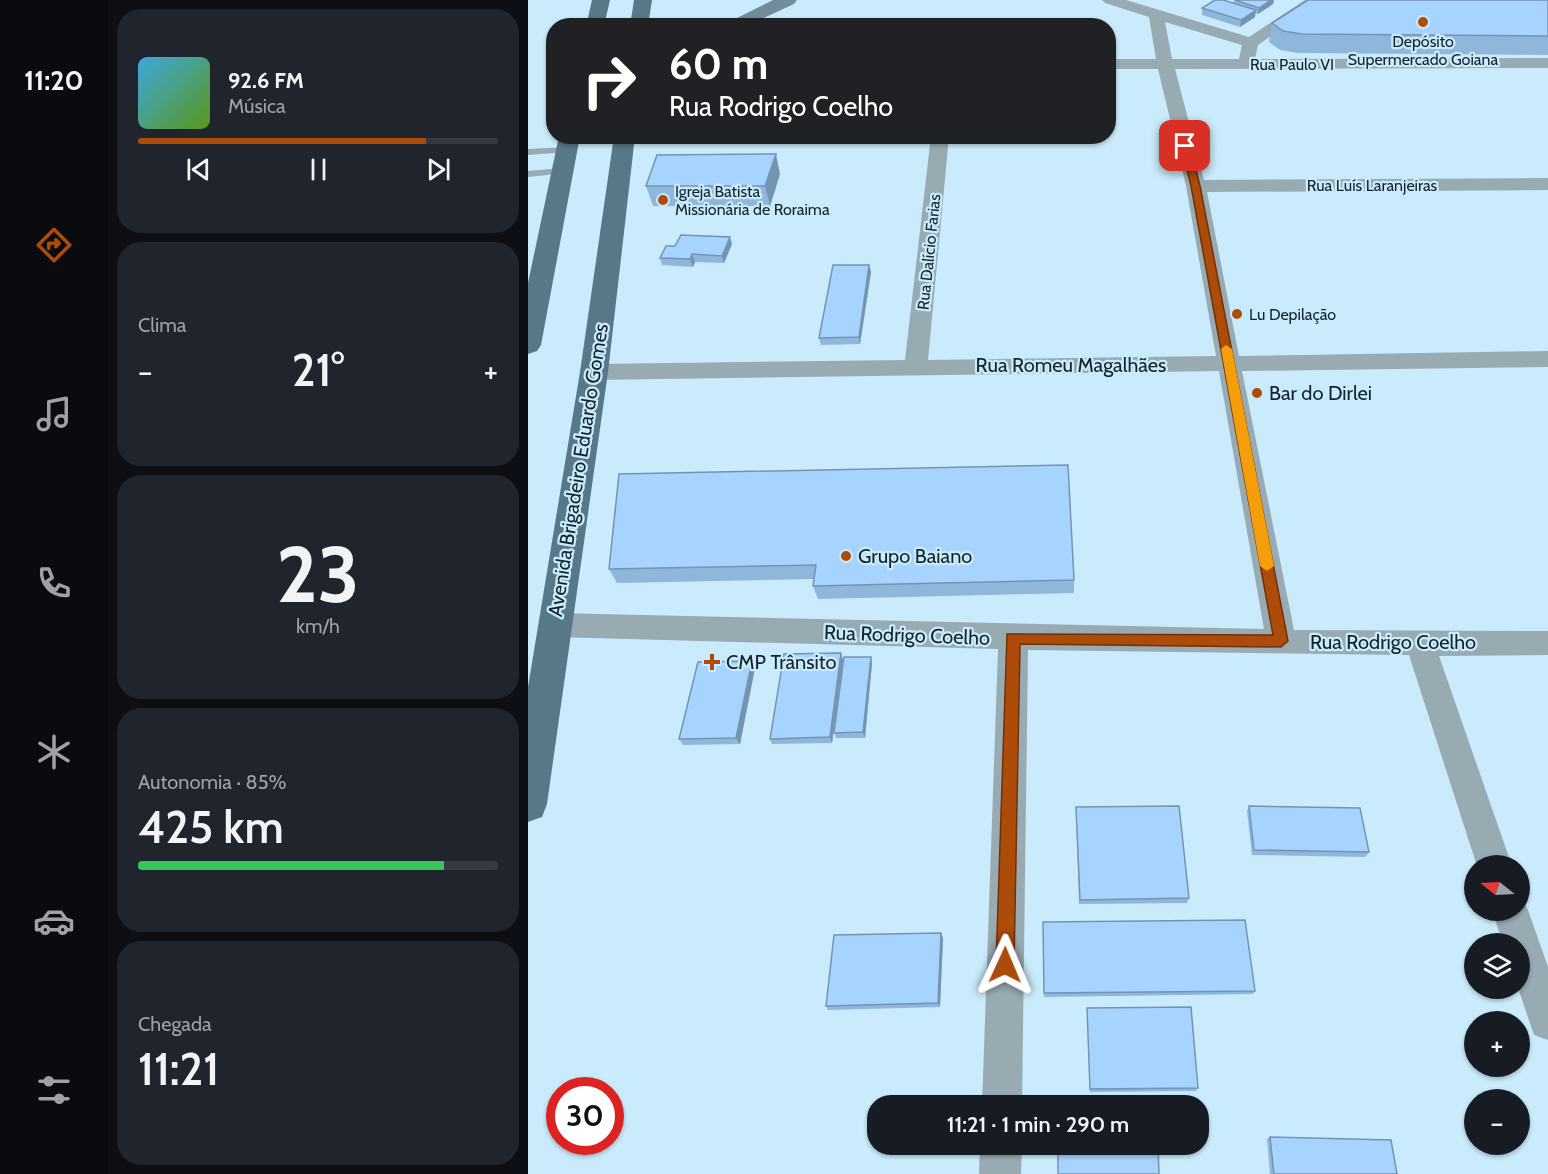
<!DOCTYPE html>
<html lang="pt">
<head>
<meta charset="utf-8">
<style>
  :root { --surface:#171b24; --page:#20242c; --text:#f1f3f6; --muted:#9ea1a6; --line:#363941; --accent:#ad4c0a }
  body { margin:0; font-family:Cabin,sans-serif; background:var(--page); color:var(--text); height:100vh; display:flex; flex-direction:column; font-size:22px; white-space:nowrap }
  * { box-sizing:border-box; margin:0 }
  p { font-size:20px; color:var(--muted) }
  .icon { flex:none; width:33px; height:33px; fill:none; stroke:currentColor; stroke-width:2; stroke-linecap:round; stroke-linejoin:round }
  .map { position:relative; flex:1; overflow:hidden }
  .drawer { display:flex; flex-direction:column; gap:9px; padding:9px; background:#0d0f14; width:420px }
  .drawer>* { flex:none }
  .hud { position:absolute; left:18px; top:18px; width:570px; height:126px; border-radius:24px; box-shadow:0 2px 4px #0004; background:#202124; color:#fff; overflow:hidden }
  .needle { width:39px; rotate:288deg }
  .controls { position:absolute; left:936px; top:855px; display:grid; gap:12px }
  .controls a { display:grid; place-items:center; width:66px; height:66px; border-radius:50%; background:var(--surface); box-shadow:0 2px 4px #0004; font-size:30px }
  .speed { position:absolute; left:18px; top:1077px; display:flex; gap:12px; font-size:30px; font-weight:700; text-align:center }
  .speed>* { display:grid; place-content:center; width:78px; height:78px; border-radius:50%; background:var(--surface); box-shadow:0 2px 4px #0004; line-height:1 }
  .speed .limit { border:9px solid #d22; background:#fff; color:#111 }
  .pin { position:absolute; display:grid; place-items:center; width:51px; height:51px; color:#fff; margin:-26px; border-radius:12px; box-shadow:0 3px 9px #0006 }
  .me { position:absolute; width:66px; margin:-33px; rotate:1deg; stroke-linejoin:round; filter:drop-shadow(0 0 4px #0008) }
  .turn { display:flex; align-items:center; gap:21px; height:126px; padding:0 24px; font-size:27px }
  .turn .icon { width:78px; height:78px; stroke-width:2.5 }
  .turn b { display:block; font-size:42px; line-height:51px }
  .big { font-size:45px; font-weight:600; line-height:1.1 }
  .drawer .card { flex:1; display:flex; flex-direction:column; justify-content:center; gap:9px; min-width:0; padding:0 21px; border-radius:24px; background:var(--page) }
  .drawer .dial { align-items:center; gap:0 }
  .dial b { font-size:78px; line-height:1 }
  .song { display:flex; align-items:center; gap:18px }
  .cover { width:72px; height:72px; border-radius:9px; background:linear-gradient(135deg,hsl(200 70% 55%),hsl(90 70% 35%)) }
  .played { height:6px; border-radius:3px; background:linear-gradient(90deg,var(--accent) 80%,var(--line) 80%) }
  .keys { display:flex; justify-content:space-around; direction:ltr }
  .heat { display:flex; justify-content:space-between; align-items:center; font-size:33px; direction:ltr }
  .charge { height:9px; border-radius:4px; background:linear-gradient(90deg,#34c759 85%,var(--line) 0) }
  .trip { position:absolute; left:339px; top:1095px; width:342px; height:60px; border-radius:24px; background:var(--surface); box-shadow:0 2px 4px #0004; font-weight:600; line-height:60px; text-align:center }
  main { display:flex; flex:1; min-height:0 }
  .tabs { display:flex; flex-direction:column; width:108px; justify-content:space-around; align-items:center; background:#090b0e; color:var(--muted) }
  .tabs .icon { width:42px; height:42px }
  .tabs .on { color:var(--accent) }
  .tabs b { font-size:27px; color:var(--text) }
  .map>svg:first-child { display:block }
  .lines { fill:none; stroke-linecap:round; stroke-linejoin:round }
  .lane { fill:#98aab2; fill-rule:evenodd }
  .street { fill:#98aab2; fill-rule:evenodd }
  .secondary { fill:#728d99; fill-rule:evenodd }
  .primary { fill:#577887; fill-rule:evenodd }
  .wall { fill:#8fb6db }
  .shaded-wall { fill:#7494b2 }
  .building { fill:#a6d4ff; stroke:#7494b2; stroke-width:1.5 }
  .route { fill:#ad4c0a; stroke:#703106; stroke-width:1.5 }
  .slow { fill:#f59e0b }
  .poi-dot { fill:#ad4c0a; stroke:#c9ebfb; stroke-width:2 }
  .labels { text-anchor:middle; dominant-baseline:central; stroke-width:4.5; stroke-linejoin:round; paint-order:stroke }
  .far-poi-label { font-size:16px; fill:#14242b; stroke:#c9ebfb; text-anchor:start }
  .far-street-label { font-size:16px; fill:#14242b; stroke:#c9ebfb }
  .street-label { font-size:20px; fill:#14242b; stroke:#c9ebfb }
  .poi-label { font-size:20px; fill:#14242b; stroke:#c9ebfb; text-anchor:start }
</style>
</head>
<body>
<main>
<nav class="tabs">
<b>11:20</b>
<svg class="icon on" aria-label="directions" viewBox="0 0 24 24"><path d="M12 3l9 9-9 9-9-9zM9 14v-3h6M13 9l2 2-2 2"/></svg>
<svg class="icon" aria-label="music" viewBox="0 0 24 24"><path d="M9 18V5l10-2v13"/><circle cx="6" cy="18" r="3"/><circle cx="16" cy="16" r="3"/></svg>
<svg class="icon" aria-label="phone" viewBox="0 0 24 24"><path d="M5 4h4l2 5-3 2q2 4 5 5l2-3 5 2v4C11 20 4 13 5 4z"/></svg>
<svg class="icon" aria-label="climate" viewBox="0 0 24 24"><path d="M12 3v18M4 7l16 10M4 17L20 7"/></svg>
<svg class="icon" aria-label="car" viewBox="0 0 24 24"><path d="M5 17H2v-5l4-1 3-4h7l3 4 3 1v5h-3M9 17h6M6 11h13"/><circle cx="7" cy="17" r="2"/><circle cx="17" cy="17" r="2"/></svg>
<svg class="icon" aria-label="filters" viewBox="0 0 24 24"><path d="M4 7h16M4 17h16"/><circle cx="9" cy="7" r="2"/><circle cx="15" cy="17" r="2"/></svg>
</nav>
<section class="drawer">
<div class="card">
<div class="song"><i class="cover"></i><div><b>92.6 FM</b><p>Música</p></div></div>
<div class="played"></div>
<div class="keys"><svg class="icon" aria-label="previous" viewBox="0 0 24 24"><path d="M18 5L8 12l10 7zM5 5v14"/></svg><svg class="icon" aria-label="pause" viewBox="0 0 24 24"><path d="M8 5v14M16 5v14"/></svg><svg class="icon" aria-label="next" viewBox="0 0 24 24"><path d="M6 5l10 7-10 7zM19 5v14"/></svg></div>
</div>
<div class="card"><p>Clima</p>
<div class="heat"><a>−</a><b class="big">21°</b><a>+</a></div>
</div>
<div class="card dial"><b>23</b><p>km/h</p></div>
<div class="card"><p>Autonomia · 85%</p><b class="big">425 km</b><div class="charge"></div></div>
<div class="card"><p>Chegada</p><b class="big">11:21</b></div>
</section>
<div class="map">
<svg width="1020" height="1174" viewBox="0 0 1020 1174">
  <rect width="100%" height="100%" fill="#c9ebfb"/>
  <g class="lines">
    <path class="lane" d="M39,147L42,148V152L0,155V149Z
      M34,168L38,169V173L0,177V171Z"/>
    <path class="street" d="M574,0H598L721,37L777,0H795L730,45L727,59L1020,58V68L647,69L676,180L1020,178V190L679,192L711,356L1020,351V367L714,371L766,630L1020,631V655L911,656L984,866H949L881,655L500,650L494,1106H454L470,649L27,637L17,634L12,625L17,616L27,613L736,629L691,371L66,380L58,378L54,372L58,366L66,364L377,360L403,136H421L400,360L688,356L658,186L630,69H580V59H628L621,17L577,3ZM637,22L714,45L711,59H644Z
      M992,896L1000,910L1020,967V1040L1006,1035L990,988L992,944H975L964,910H992Z
      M452,1144H494L493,1174H451Z"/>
    <path class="secondary" d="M245,0H269L266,4L218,26H193Z"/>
    <path class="primary" d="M64,0H82L76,26H58Z
      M106,0H124L120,26H102Z
      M31,136H52L13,345L9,351L0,354V283Z
      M86,136H107L80,372L19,804L14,817L0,822V687L52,372Z"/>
  </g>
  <path class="wall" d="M706,0H746L745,4L730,14L727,13V17L712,27L674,15V8L705,3Z
    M1020,0V55L770,53L752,50L741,42L744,23Z
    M252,174L242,206H125L118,186Z
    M204,244L196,263L167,262L165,267L134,265L132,258L147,246Z
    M341,265L343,272L332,344L293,345L291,338Z
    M91,474L546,580V593L290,599L285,586L286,579L89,583L81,569Z
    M315,660L304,743L244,744L242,739Z
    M344,663L337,738H308L306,733Z
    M227,668L212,744L155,745L151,739Z
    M721,806L841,852L837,857L724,855L719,811Z
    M548,807L661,898L659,903L551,904Z
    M515,922L727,991L725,994L516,997Z
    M415,938L412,1007L300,1010L298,1006Z
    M559,1008L670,1088L668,1091L562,1092Z
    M742,1137L869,1174H742L739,1139Z"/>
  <path class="shaded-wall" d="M743,0H746L745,4L730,14L731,8Z
    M728,10L727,17L712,27L713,20Z
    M248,154L252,174L242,206L237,186Z
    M202,237L204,244L196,263L194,256Z
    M164,254L167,262L165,267L162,259Z
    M341,265L343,272L332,344L331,337Z
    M313,653L315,660L304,743L302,737Z
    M343,657L344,663L337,738L335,732Z
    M224,661L227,668L212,744L208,738Z
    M413,933L415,938L412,1007L410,1003Z"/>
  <path class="building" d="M687,0H695L728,10L713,20L674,8Z
    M707,0H743L731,8Z
    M780,0H1020V36L774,34L755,31L744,23Z
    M248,154L237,186H118L129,155Z
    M153,235L202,237L194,256L164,254L162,259L132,258L138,246H147Z
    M305,265H341L331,337L291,338Z
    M540,465L546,580L285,586L288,565L81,569L91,474Z
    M313,653L302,737L242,739L256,654Z
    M316,657H343L335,732L306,733Z
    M224,661L208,738L151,739L170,662Z
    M651,806L661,898L552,900L548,807Z
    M721,806L832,808L841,852L726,850Z
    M717,920L727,991L516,993L515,922Z
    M413,933L410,1003L298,1006L306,935Z
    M663,1007L670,1088L562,1089L559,1008Z
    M531,1104L570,1106H531Z
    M742,1137L863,1140L869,1174H746Z
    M530,1144H630L631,1174H530Z"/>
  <path class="route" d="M657,143L662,146L672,186L760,641L753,647L492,644L486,965L483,972L477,974L471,972L468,965L479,634L745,635L663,186L653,146Z"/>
  <path class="slow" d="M698,345L704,349L746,566L739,571L732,566L693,349Z"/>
  <g class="poi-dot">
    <circle cx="895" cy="22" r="6"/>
    <circle cx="135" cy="200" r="6"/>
    <circle cx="709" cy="314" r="6"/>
    <circle cx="729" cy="393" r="6"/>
    <circle cx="318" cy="556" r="6"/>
    <path d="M181 653h6v6h6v6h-6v6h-6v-6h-6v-6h6z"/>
  </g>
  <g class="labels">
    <g class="far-poi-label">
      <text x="895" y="41" text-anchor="middle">Depósito<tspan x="895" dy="18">Supermercado Goiana</tspan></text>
      <text x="147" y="191">Igreja Batista<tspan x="147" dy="18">Missionária de Roraima</tspan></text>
      <text x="721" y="314">Lu Depilação</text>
    </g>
    <g class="far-street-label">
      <text x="764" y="64">Rua Paulo VI</text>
      <text x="844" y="185">Rua Luís Laranjeiras</text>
      <text transform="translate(401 252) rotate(-84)">Rua Dalício Farias</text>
    </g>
    <g class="street-label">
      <text x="543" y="365">Rua Romeu Magalhães</text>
      <text transform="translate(50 470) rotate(-81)">Avenida Brigadeiro Eduardo Gomes</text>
      <text transform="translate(379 635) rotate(2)">Rua Rodrigo Coelho</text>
      <text x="865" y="642">Rua Rodrigo Coelho</text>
    </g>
    <g class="poi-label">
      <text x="741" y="393">Bar do Dirlei</text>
      <text x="330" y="556">Grupo Baiano</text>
      <text x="198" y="662">CMP Trânsito</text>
    </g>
  </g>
</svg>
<div class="controls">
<a><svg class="needle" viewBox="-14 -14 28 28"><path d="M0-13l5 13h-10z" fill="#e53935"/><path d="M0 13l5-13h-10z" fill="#9ea1a6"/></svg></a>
<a><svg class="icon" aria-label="layers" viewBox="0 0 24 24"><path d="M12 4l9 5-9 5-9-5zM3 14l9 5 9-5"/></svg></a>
<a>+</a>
<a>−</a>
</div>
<div class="speed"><div class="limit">30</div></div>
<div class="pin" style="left:657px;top:146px;background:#d93025"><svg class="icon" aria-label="arrive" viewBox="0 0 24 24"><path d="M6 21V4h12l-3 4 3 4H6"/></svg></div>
<svg class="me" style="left:477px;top:965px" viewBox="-20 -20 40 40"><path d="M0-17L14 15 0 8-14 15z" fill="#ad4c0a" stroke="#fff" stroke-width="4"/></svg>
<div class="trip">11:21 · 1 min · 290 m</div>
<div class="hud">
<div class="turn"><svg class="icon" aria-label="right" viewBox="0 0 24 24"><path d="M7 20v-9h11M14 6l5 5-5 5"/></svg><div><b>60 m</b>Rua Rodrigo Coelho</div></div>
</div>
</div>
</main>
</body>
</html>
